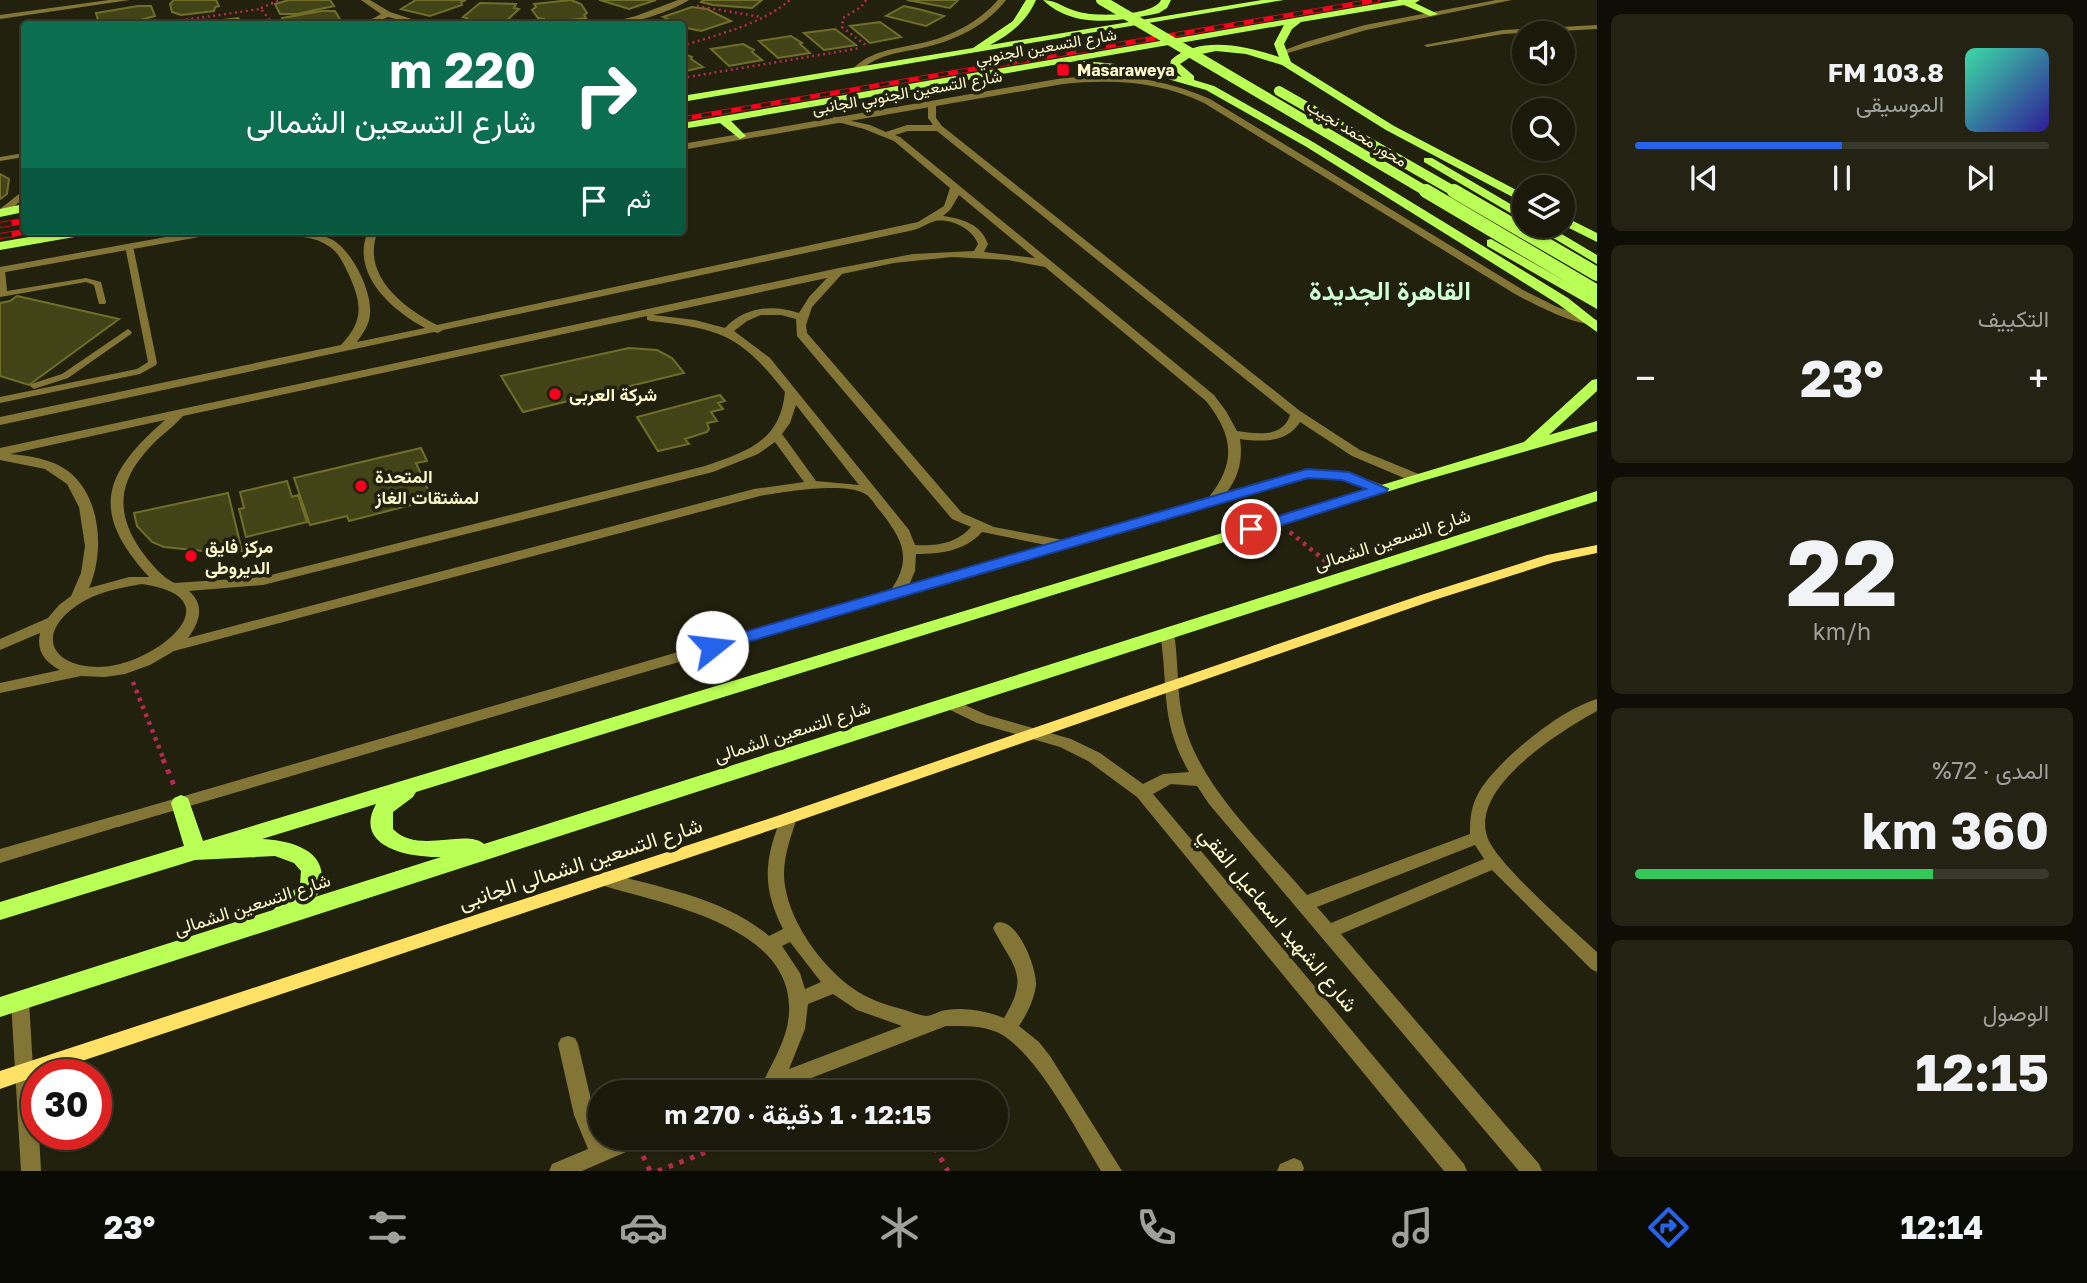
<!DOCTYPE html>
<html lang="ar">
<head>
<meta charset="utf-8">
<style>
  :root { --surface:#1a190a; --page:#232213; --text:#f1f3f6; --muted:#9fa09c; --line:#38382b; --accent:#2563eb }
  body { margin:0; font-family:"Golos Text",Vazirmatn,sans-serif; background:var(--page); color:var(--text); direction:rtl; height:100vh; display:flex; flex-direction:column; font-size:26px; white-space:nowrap }
  * { box-sizing:border-box; margin:0 }
  p { font-size:23px; color:var(--muted) }
  .icon { flex:none; width:38px; height:38px; fill:none; stroke:currentColor; stroke-width:2; stroke-linecap:round; stroke-linejoin:round }
  .map { position:relative; flex:1; overflow:hidden; direction:ltr }
  .side { display:flex; flex-direction:column; gap:14px; padding:14px; background:#0e0e06; width:490px }
  .side>* { flex:none }
  .banner { position:absolute; left:21px; top:21px; width:665px; height:214px; border-radius:7px; box-shadow:0 2px 5px #0004,0 0 0 2px var(--line); direction:rtl; background:#0b6e4f; color:#fff; overflow:hidden }
  .tools { position:absolute; left:1512px; top:21px; display:grid; gap:14px }
  .tools a { display:grid; place-items:center; width:63px; height:63px; border-radius:50%; background:var(--surface); box-shadow:0 2px 5px #0004,0 0 0 2px var(--line); font-size:35px }
  .speed { position:absolute; left:21px; top:1059px; display:flex; gap:14px; font-size:35px; font-weight:700; text-align:center }
  .speed>* { display:grid; place-content:center; width:91px; height:91px; border-radius:50%; background:var(--surface); box-shadow:0 2px 5px #0004,0 0 0 2px var(--line); line-height:1 }
  .speed .limit { border:10px solid #d22; background:#fff; color:#111 }
  .pin { position:absolute; display:grid; place-items:center; width:60px; height:60px; color:#fff; margin:-30px; border:4px solid #fff; border-radius:50%; box-shadow:0 2px 7px #0007 }
  .me { position:absolute; width:77px; margin:-38px; rotate:74deg; stroke-linejoin:round; filter:drop-shadow(0 0 5px #0008) }
  .turn { display:flex; align-items:center; gap:24px; height:147px; padding:0 35px; font-size:32px }
  .turn .icon { width:91px; height:91px; stroke-width:2.5 }
  .turn b { display:block; font-size:49px; line-height:60px }
  .then { display:flex; align-items:center; height:66px; padding:0 35px; background:#0003; gap:14px; font-size:26px }
  .big { font-size:52px; font-weight:700; line-height:1.1 }
  .side .widget { flex:1; display:flex; flex-direction:column; justify-content:center; gap:10px; min-width:0; padding:0 24px; border-radius:10px; background:var(--page) }
  .side .dial { align-items:center; gap:0 }
  .dial b { font-size:91px; line-height:1 }
  .song { display:flex; align-items:center; gap:21px }
  .cover { width:84px; height:84px; border-radius:10px; background:linear-gradient(135deg,hsl(160 70% 55%),hsl(250 70% 35%)) }
  .played { height:7px; border-radius:4px; background:linear-gradient(90deg,var(--accent) 50%,var(--line) 50%) }
  .keys { display:flex; justify-content:space-around; direction:ltr }
  .heat { display:flex; justify-content:space-between; align-items:center; font-size:38px; direction:ltr }
  .charge { height:10px; border-radius:5px; background:linear-gradient(90deg,#34c759 72%,var(--line) 0) }
  .trip { position:absolute; left:588px; top:1080px; width:420px; height:70px; border-radius:35px; background:var(--surface); box-shadow:0 2px 5px #0004,0 0 0 2px var(--line); font-weight:700; line-height:70px; text-align:center; direction:rtl }
  .tab-bar { display:flex; height:112px; justify-content:space-around; align-items:center; background:#0a0a04; color:var(--muted) }
  .tab-bar .icon { width:49px; height:49px }
  .tab-bar .on { color:var(--accent) }
  .tab-bar b { font-size:32px; color:var(--text) }
  main { display:flex; flex:1; min-height:0 }
  .map>svg:first-child { display:block }
  .building { fill:#434318; stroke:#706f29; stroke-width:2 }
  .lines { fill:none; stroke-linecap:round; stroke-linejoin:round }
  .path-far2 { stroke:#b62a51; stroke-width:2.5; stroke-dasharray:2 3.5; stroke-linecap:butt }
  .path-far1 { stroke:#b62a51; stroke-width:4.5; stroke-dasharray:3.5 5; stroke-linecap:butt }
  .path { stroke:#b62a51; stroke-width:5; stroke-dasharray:4.5 7; stroke-linecap:butt }
  .service { fill:#827536; fill-rule:evenodd }
  .minor { fill:#827536; fill-rule:evenodd }
  .tertiary { fill:#827536; fill-rule:evenodd }
  .secondary { fill:#ffe165; fill-rule:evenodd }
  .primary { fill:#baff55; fill-rule:evenodd }
  .rail-far1-casing { stroke:#f9001e; stroke-width:5 }
  .rail-casing { stroke:#f9001e; stroke-width:6 }
  .rail-far1 { stroke:#22210d; stroke-width:3.5; stroke-dasharray:10; stroke-linecap:butt }
  .rail { stroke:#22210d; stroke-width:4.5; stroke-dasharray:12; stroke-linecap:butt }
  .primary-bridge-far1 { stroke:#baff55; stroke-width:10 }
  .primary-bridge { stroke:#baff55; stroke-width:14 }
  .route { fill:#2563eb; stroke:#184099; stroke-width:2 }
  .poi-dot { fill:#f9001e; stroke:#22210d; stroke-width:2.5 }
  .labels { text-anchor:middle; dominant-baseline:central; stroke-width:7; stroke-linejoin:round; paint-order:stroke }
  .far-street-label { font-size:16px; fill:#ffface; stroke:#22210d }
  .far-poi-label { font-size:16px; font-weight:bold; fill:#ffface; stroke:#22210d; text-anchor:start }
  .poi-label { font-size:18px; font-weight:bold; fill:#ffface; stroke:#22210d; text-anchor:start }
  .street-label { font-size:18px; fill:#ffface; stroke:#22210d }
  .near-street-label { font-size:21px; fill:#ffface; stroke:#22210d }
  .far-town-label { font-size:26px; font-weight:bold; fill:#d0ffd6; stroke:#22210d }
</style>
</head>
<body>
<main>
<section class="side">
<div class="widget">
<div class="song"><i class="cover"></i><div><b>103.8 FM</b><p>الموسيقى</p></div></div>
<div class="played"></div>
<div class="keys"><svg class="icon" aria-label="previous" viewBox="0 0 24 24"><path d="M18 5L8 12l10 7zM5 5v14"/></svg><svg class="icon" aria-label="pause" viewBox="0 0 24 24"><path d="M8 5v14M16 5v14"/></svg><svg class="icon" aria-label="next" viewBox="0 0 24 24"><path d="M6 5l10 7-10 7zM19 5v14"/></svg></div>
</div>
<div class="widget"><p>التكييف</p>
<div class="heat"><a>−</a><b class="big">23°</b><a>+</a></div>
</div>
<div class="widget dial"><b>22</b><p>km/h</p></div>
<div class="widget"><p>المدى · 72%</p><b class="big">360 km</b><div class="charge"></div></div>
<div class="widget"><p>الوصول</p><b class="big">12:15</b></div>
</section>
<div class="map">
<svg width="1597" height="1171" viewBox="0 0 1597 1171">
  <rect width="100%" height="100%" fill="#22210d"/>
  <path class="building" d="M174,0H216L219,6L215,7L214,11L181,15L172,12L170,4Z
    M330,0L334,6L297,14H280L275,4L289,0Z
    M416,0H466L461,2L462,5L430,16L401,9Z
    M571,0L581,4L587,13L584,15L586,18L546,23L544,19L538,18L532,10L536,7L534,4Z
    M600,0H599H656L629,9Z
    M703,0H762L752,8L713,5L701,2Z
    M907,0H958L950,8Z
    M480,3L516,4L514,8L519,9L503,24L464,22L467,18L463,17Z
    M138,6H151L155,16L140,20L99,24L96,13Z
    M904,6L922,10L944,16L926,26L886,16Z
    M692,7L707,9L731,21L701,31L687,28L663,17Z
    M322,11H335L341,21L327,24H285L282,18Z
    M238,18L243,24L198,23Z
    M880,22L901,37L870,43L850,26Z
    M835,29L856,45L824,50L804,33Z
    M791,36L802,43L800,44L810,53L778,58L759,41Z
    M743,44L754,50L752,52L762,60L729,66L711,49Z
    M682,53L692,57L691,59L703,67L682,72Z
    M0,174L9,179L7,194L0,199Z
    M17,296L119,319L29,385L0,376V303L10,301Z
    M629,348L657,350L672,358L684,373L523,412L501,376Z
    M720,395L725,401L718,403L723,409L711,412L717,421L707,423L709,429L707,432L685,439L689,444L658,451L637,417Z
    M421,448L427,461L416,463L430,494L409,499L411,505L349,521L347,516L310,525L294,478Z
    M287,481L292,497L298,495L307,522L246,537L239,509L244,508L240,492Z
    M228,493L242,551L205,555L204,551L164,547L152,542L137,526L134,513Z"/>
  <g class="lines">
    <path class="path-far2" d="M866,0L861,7L843,18L842,27L868,47
      M697,6L761,17
      M261,8L280,0
      M175,21L261,9L273,24
      M167,24L176,23
      M682,46C719,34 760,25 790,0
      M682,78L861,48"/>
    <path class="path-far1" d="M1290,532L1329,564
      M133,682L164,760"/>
    <path class="path" d="M163,759L175,788
      M854,1092L874,1089L886,1092
      M929,1138L948,1171
      M643,1156L650,1171
      M658,1171L742,1138"/>
    <path class="service" d="M1597,25V29L1503,34L1427,47L1424,45L1503,30Z
      M24,153V157L0,161V157Z
      M126,244L133,246L157,363L156,365L140,374L0,403V397L137,369L148,362L125,246Z
      M0,268L5,270L7,291L86,278L101,282L106,302L105,304H99L94,285L86,282L0,297Z
      M128,329L132,332L131,334L68,378L34,389L30,386L31,384L62,374Z"/>
    <path class="minor" d="M361,0H370L390,12L427,24H416L388,17L372,24H363L381,14Z
      M678,0H689C668,13 628,26 604,24L636,16Z
      M932,101L936,104V118L942,126L1300,411L1360,450L1421,475L1422,478L1421,481H1411L1352,456L1300,422C1287,443 1262,442 1240,439C1243,459 1239,476 1227,492L1307,469L1344,471L1386,486L1387,489L1386,492H1376L1342,479L1308,477L118,827L112,825L110,821L112,817L891,590C913,558 902,539 881,512C877,508 872,499 867,495C847,481 784,492 760,496L174,651L150,665L125,674L105,677L81,676L0,693V683L60,670C45,662 36,651 40,633L0,650V639L48,618L59,605L71,596L81,573L85,546L79,507L67,484L45,469L0,460V448L839,268L913,254L974,251L978,244C973,229 951,218 935,221C928,223 921,228 914,230L443,330L438,333L434,332L0,425V417L341,345C364,321 362,304 349,275C344,265 340,254 330,247C315,236 295,236 277,234L272,231C292,231 312,230 331,239C351,249 372,290 370,313C370,324 363,333 357,342L425,328C391,310 350,273 368,231H378C360,274 403,308 437,325L918,222L944,206L950,188L894,141L864,129L830,120L834,117L870,125L886,132L907,125H933L928,118V104ZM908,131H937L1290,415C1283,438 1256,434 1237,431L1226,411L1214,395L900,137L895,135ZM959,195L1035,258L984,252L988,244C981,224 963,219 943,216L950,210ZM952,257L1008,260L1045,267L1206,401C1233,435 1237,462 1209,497L1063,540L994,527L962,513L807,333L806,325L812,307L842,274L894,263ZM827,278L809,297L799,313C772,304 745,307 725,328L695,320L653,315ZM761,315H781L796,319L797,336L952,519L971,527C956,544 936,546 915,545L909,530L770,358L734,331L747,321ZM647,316V320L651,321C722,329 740,335 785,392C780,442 747,451 705,466L263,577L175,583C162,578 148,560 140,549C111,506 122,473 159,438C167,431 176,424 183,416ZM796,405L859,485L816,481L782,434L790,423ZM165,420C102,475 90,512 149,577H129L89,588C105,552 101,496 68,471C52,459 30,456 10,454ZM775,442L804,482L754,489L188,638C200,622 205,605 189,591L263,585L713,472L758,454ZM982,532L1046,545L909,585L915,571L916,554C941,554 965,551 982,532ZM142,584C240,598 152,667 99,667C52,667 35,635 76,606C96,592 119,588 142,584Z
      M1167,628L1174,633C1179,663 1176,694 1184,723C1200,787 1265,846 1307,895L1470,834C1470,818 1471,806 1479,792C1498,760 1561,709 1597,699V711C1561,731 1471,786 1487,836C1495,863 1574,930 1597,952V972L1591,969L1492,870L1341,934L1539,1164L1542,1171H1519L1209,804L1197,786L1171,784L1153,794L1464,1164L1467,1171H1444L1137,797L1088,761L1060,747L977,723L944,707L941,703L944,699L949,698L987,715L1071,739L1100,753L1143,784L1163,774L1189,772C1159,719 1169,689 1160,633ZM1475,845L1484,859L1331,923L1317,907Z
      M789,812L795,814L797,818C790,839 781,863 785,886C791,924 821,965 851,987C867,999 886,1005 905,1010C911,1012 919,1015 926,1016C932,1016 939,1011 946,1010C966,1007 986,1011 1004,1018C1031,974 1012,966 993,928L996,923C1017,916 1037,968 1036,985C1034,1000 1027,1014 1019,1026L1039,1042L1050,1056L1122,1171H1101C1078,1133 1037,1053 999,1033C982,1025 963,1026 946,1026L775,1092H742L745,1086L765,1078C775,1058 788,1036 789,1013C794,924 660,904 598,884L595,879L598,874L604,872C658,887 725,898 769,936L783,929C762,887 764,861 781,818L783,814ZM790,942L821,982L805,989L800,973L782,946ZM833,994L857,1010L902,1026L789,1069L805,1029L808,1004Z
      M20,993L27,995L29,1001L37,1134H39L41,1171H21L11,1001L13,995Z
      M568,1036L575,1038L578,1044L600,1138H603L605,1141L614,1138H645L642,1145L582,1171H549L552,1164L588,1149L574,1115L558,1044L561,1038Z
      M1294,1158L1301,1161L1304,1168L1303,1171H1277L1280,1164Z"/>
    <path class="tertiary" d="M109,0H130L0,19V15Z
      M998,0H1006C986,26 954,41 922,48C899,53 876,54 858,73L851,71C869,50 896,49 922,43C950,37 979,22 998,0Z
      M1496,0H1512L1366,30L1281,55L1277,53L1306,42L1365,25Z
      M1100,76C1139,76 1174,83 1210,99L1523,290L1557,307L1597,320V324C1577,327 1534,304 1515,294L1204,103C1158,81 1113,79 1063,84L682,150V144L1063,78Z
      M24,190V198L4,215L0,216V209Z
      M199,231H221L216,234L0,273V267Z
      M118,815L124,817L126,821L124,825L0,863V849Z"/>
    <path class="secondary" d="M1597,545V553L1554,562L1431,601L795,822L43,1074H37V1076L0,1089V1071L783,814L1421,595L1547,555Z"/>
    <path class="primary" d="M1026,0H1036C1026,22 1011,34 990,45L1262,0H1284L682,102V96L973,48L1013,21Z
      M1043,0C1057,0 1065,9 1079,12C1095,17 1154,16 1161,0H1171L1167,8L1159,13C1122,21 1074,30 1043,0Z
      M1399,0H1420L1415,3L1438,14L1430,16L1404,5L1301,22L1292,29L1284,44L1291,62L1394,126L1524,194V203L1386,130L1282,65L1246,54L1216,51L1192,56L1180,64L1194,76V80L1214,86L1313,142L1568,298L1597,321V332L1558,304L1305,146L1206,90L1147,73L1084,67L1079,64L1084,61L1148,67L1182,77L1170,65L1171,60C1200,35 1246,46 1279,57L1274,44L1284,25L731,121L746,136L740,139L720,123L682,129V123Z
      M1424,158H1432L1524,212V221L1424,162Z
      M24,204V212L0,217V209Z
      M1563,216L1597,233V242L1563,225Z
      M1533,226H1548L1597,255V264Z
      M64,231H92L86,235L0,250V242Z
      M1491,239L1597,299V309L1487,246V240Z
      M1597,379V391L1549,435L1597,421V431L1422,481L416,792L413,797L393,812V829C418,855 465,828 484,844L1597,491V501L0,1017V997L273,910L300,884L301,871L294,863L275,856L195,860L0,920V902L184,846L171,803L174,798L181,795L188,798L203,841L1524,442L1592,380ZM376,804C352,848 411,858 441,857L315,897C322,891 322,886 322,877C322,847 285,840 262,839Z"/>
    <defs>
      <path id="rail-far1" d="M682,119L1378,0"/>
      <path id="rail" d="M0,225L24,221
        M0,236L30,231"/>
    </defs>
    <use href="#rail-far1" class="rail-far1-casing"/>
    <use href="#rail" class="rail-casing"/>
    <use href="#rail-far1" class="rail-far1"/>
    <use href="#rail" class="rail"/>
    <path class="primary-bridge-far1" d="M1101,0L1429,193
      M1279,91L1457,193"/>
    <path class="primary-bridge" d="M1426,191L1597,292
      M1454,191L1597,274"/>
  </g>
  <path class="route" d="M1307,469L1349,472L1388,489L1386,492L1257,533H1246L1244,529L1246,526L1366,489L1342,480L1308,478L717,651L712,652L703,647L706,643Z"/>
  <g class="poi-dot">
    <rect x="1056" y="63" width="14" height="14" rx="3.5"/>
    <circle cx="555" cy="394" r="7"/>
    <circle cx="361" cy="486" r="7"/>
    <circle cx="191" cy="556" r="7"/>
  </g>
  <g class="labels">
    <g class="far-street-label">
      <text transform="translate(1046 46) rotate(-10)">شارع التسعين الجنوبي</text>
      <text transform="translate(907 92) rotate(-10)">شارع التسعين الجنوبي الجانبى</text>
      <text transform="translate(1357 133) rotate(31)">محور محمد نجيب</text>
    </g>
    <g class="far-poi-label">
      <text x="1077" y="70">Masaraweya</text>
    </g>
    <g class="poi-label">
      <text x="569" y="394">شركة العربى</text>
      <text x="375" y="476">المتحدة<tspan x="375" dy="21">لمشتقات الغاز</tspan></text>
      <text x="205" y="546">مركز فايق<tspan x="205" dy="21">الديروطى</tspan></text>
    </g>
    <g class="street-label">
      <text transform="translate(1392 539) rotate(-18)">شارع التسعين الشمالى</text>
      <text transform="translate(792 731) rotate(-18)">شارع التسعين الشمالى</text>
      <text transform="translate(252 904) rotate(-18)">شارع التسعين الشمالى</text>
    </g>
    <g class="near-street-label">
      <text transform="translate(580 863) rotate(-18)">شارع التسعين الشمالى الجانبى</text>
      <text transform="translate(1279 919) rotate(50)">شارع الشهيد اسماعيل الفقي</text>
    </g>
    <g class="far-town-label">
      <text x="1390" y="290">القاهرة الجديدة</text>
    </g>
  </g>
</svg>
<div class="tools">
<a><svg class="icon" aria-label="sound" viewBox="0 0 24 24"><path d="M4 9h4l5-4v14l-5-4H4zM17 9q2 3 0 6"/></svg></a>
<a><svg class="icon" aria-label="search" viewBox="0 0 24 24"><circle cx="10" cy="10" r="6"/><path d="M15 15l6 6"/></svg></a>
<a><svg class="icon" aria-label="layers" viewBox="0 0 24 24"><path d="M12 4l9 5-9 5-9-5zM3 14l9 5 9-5"/></svg></a>
</div>
<div class="speed"><div class="limit">30</div></div>
<div class="pin" style="left:1251px;top:529px;background:#d93025"><svg class="icon" aria-label="arrive" viewBox="0 0 24 24"><path d="M6 21V4h12l-3 4 3 4H6"/></svg></div>
<svg class="me" style="left:712px;top:647px" viewBox="-20 -20 40 40"><circle r="19" fill="#fff"/><path d="M0-13L10 11 0 6-10 11z" fill="#2563eb"/></svg>
<div class="trip">12:15 · 1 دقيقة · 270 m</div>
<div class="banner">
<div class="turn"><svg class="icon" aria-label="right" viewBox="0 0 24 24"><path d="M7 20v-9h11M14 6l5 5-5 5"/></svg><div><b>220 m</b>شارع التسعين الشمالى</div></div>
<div class="then">ثم<svg class="icon" aria-label="arrive" viewBox="0 0 24 24"><path d="M6 21V4h12l-3 4 3 4H6"/></svg></div>
</div>
</div>
</main>
<nav class="tab-bar">
<b>12:14</b>
<svg class="icon on" aria-label="directions" viewBox="0 0 24 24"><path d="M12 3l9 9-9 9-9-9zM9 14v-3h6M13 9l2 2-2 2"/></svg>
<svg class="icon" aria-label="music" viewBox="0 0 24 24"><path d="M9 18V5l10-2v13"/><circle cx="6" cy="18" r="3"/><circle cx="16" cy="16" r="3"/></svg>
<svg class="icon" aria-label="phone" viewBox="0 0 24 24"><path d="M5 4h4l2 5-3 2q2 4 5 5l2-3 5 2v4C11 20 4 13 5 4z"/></svg>
<svg class="icon" aria-label="climate" viewBox="0 0 24 24"><path d="M12 3v18M4 7l16 10M4 17L20 7"/></svg>
<svg class="icon" aria-label="car" viewBox="0 0 24 24"><path d="M5 17H2v-5l4-1 3-4h7l3 4 3 1v5h-3M9 17h6M6 11h13"/><circle cx="7" cy="17" r="2"/><circle cx="17" cy="17" r="2"/></svg>
<svg class="icon" aria-label="filters" viewBox="0 0 24 24"><path d="M4 7h16M4 17h16"/><circle cx="9" cy="7" r="2"/><circle cx="15" cy="17" r="2"/></svg>
<b>23°</b>
</nav>
</body>
</html>
